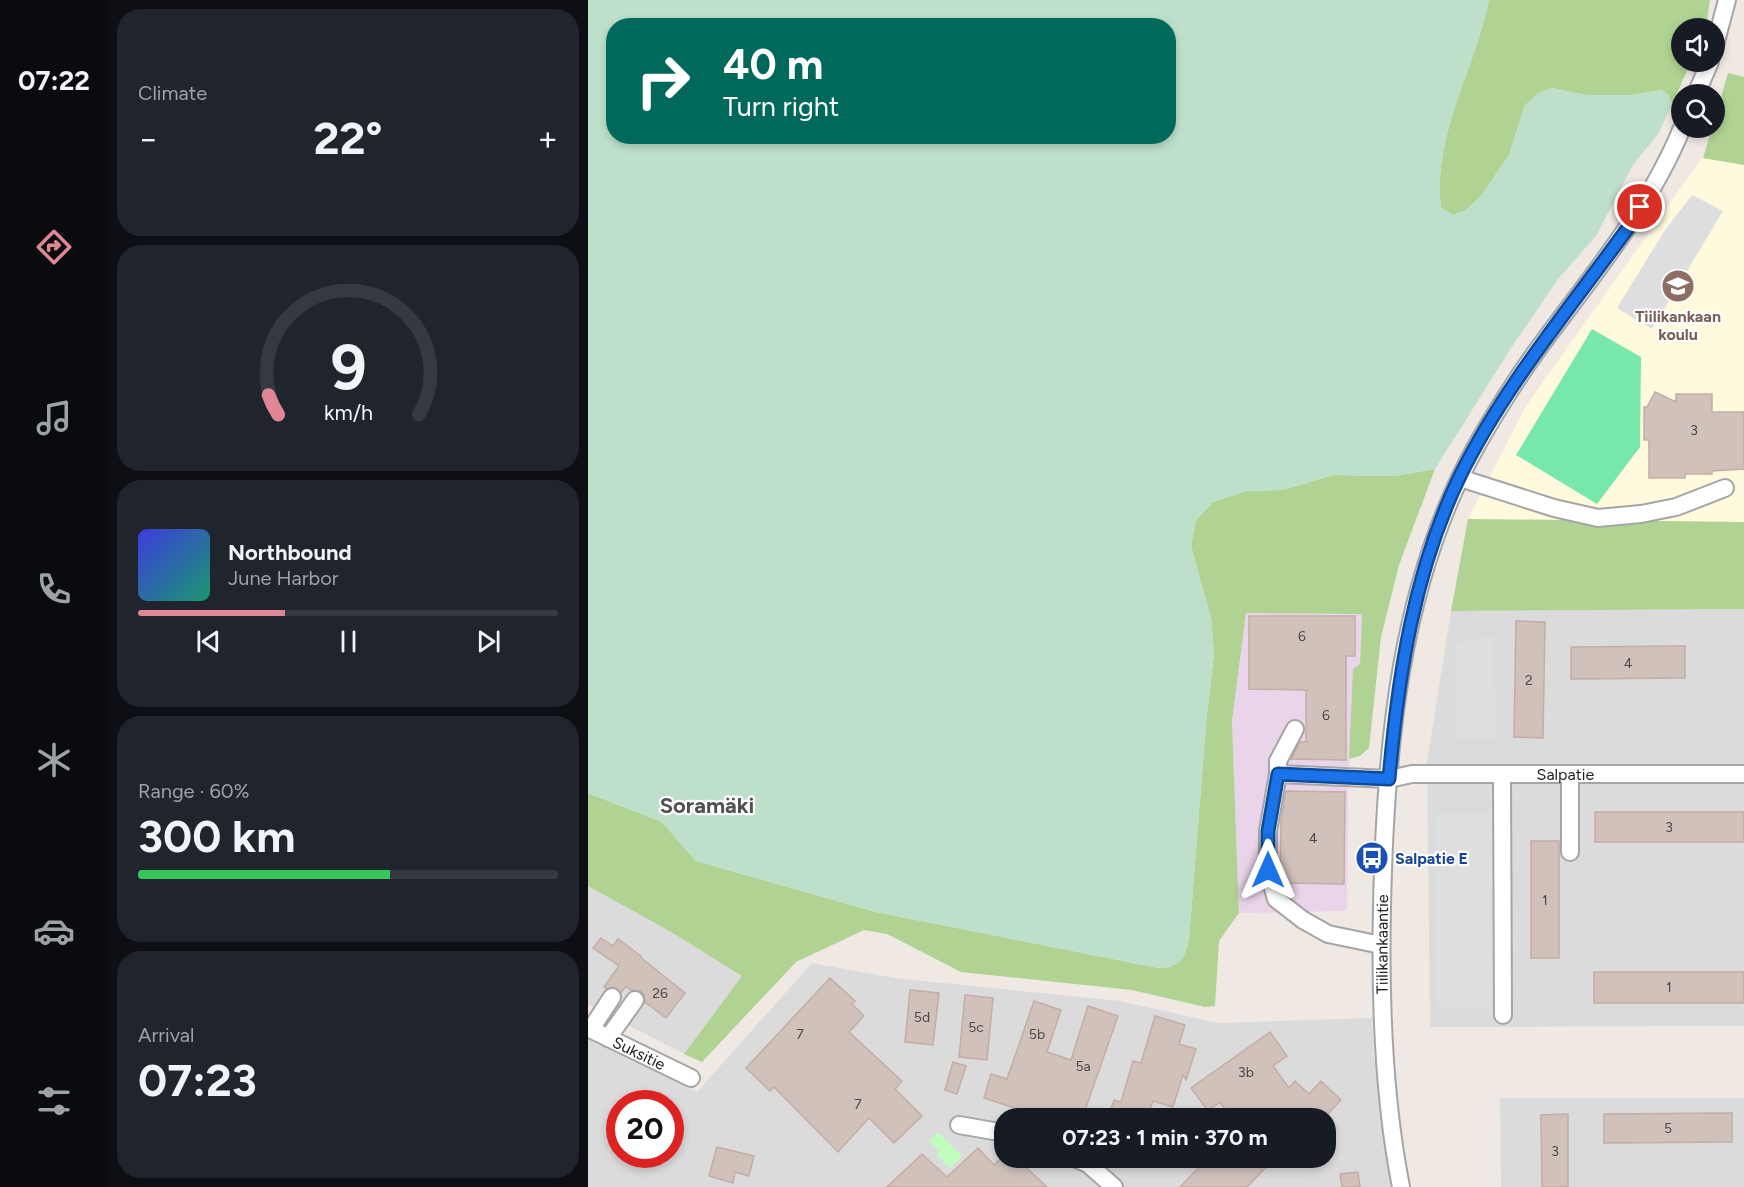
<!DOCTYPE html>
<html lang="en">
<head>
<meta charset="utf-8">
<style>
  :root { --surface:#171b24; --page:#20242c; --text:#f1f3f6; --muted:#9ea1a6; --line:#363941; --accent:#e08695 }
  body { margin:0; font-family:Figtree,sans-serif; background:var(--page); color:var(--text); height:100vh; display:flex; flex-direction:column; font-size:22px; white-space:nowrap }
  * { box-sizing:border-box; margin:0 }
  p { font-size:20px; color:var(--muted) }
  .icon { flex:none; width:33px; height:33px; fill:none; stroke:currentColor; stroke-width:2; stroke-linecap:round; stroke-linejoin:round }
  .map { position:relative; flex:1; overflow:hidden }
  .details { display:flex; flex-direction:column; gap:9px; padding:9px; background:#0d0f14; width:480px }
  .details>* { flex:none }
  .banner { position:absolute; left:18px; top:18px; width:570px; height:126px; border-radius:24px; box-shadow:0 3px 9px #0003; background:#00695c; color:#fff; overflow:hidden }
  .tools { position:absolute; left:1083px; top:18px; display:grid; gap:12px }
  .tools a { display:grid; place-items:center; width:54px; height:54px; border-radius:50%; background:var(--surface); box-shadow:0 3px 9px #0003; font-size:30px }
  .speed { position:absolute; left:18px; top:1090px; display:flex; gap:12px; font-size:30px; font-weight:700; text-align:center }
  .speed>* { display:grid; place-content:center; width:78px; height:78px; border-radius:50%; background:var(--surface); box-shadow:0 3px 9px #0003; line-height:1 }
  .speed .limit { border:9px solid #d22; background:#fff; color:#111 }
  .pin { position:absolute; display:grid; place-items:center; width:51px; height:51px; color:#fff; margin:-26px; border:3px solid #fff; border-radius:50%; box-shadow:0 2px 6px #0007 }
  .me { position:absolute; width:66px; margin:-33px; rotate:0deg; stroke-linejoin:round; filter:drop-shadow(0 0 4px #0008) }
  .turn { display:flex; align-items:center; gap:21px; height:126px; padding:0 18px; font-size:27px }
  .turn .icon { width:78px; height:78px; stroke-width:2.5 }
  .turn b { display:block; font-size:42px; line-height:51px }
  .big { font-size:45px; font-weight:700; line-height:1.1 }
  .details .tile { flex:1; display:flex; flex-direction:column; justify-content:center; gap:9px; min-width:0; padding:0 21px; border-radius:24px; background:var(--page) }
  .details .dial { align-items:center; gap:0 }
  .dial svg { height:156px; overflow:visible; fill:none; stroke:var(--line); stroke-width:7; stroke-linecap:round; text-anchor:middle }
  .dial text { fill:var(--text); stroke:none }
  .song { display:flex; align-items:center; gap:18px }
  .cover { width:72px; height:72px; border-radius:9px; background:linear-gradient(135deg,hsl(240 70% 55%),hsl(160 70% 35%)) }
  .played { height:6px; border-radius:3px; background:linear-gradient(90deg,var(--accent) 35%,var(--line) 35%) }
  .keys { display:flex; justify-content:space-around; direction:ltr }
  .heat { display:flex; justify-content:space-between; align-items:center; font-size:33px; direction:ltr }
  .charge { height:9px; border-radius:4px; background:linear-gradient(90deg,#34c759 60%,var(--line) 0) }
  .trip { position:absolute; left:406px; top:1108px; width:342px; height:60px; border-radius:24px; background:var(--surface); box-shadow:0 3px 9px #0003; font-weight:700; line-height:60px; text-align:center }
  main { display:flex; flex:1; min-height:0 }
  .dock { display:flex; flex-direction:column; width:108px; justify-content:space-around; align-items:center; background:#090b0e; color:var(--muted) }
  .dock .icon { width:42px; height:42px }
  .dock .current { color:var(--accent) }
  .dock b { font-size:27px; color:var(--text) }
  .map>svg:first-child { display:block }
  .residential { fill:#dcdbdb; fill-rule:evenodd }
  .industrial { fill:#ead4e9 }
  .education { fill:#fffadd }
  .forest { fill:#b0d393 }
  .wetland { fill:#bee0cb; fill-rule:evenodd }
  .park { fill:#c0ffbb }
  .pitch { fill:#78e7ac }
  .parking { fill:#dedede }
  .building { fill:#d0c1bb; stroke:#c3ada4; stroke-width:1.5 }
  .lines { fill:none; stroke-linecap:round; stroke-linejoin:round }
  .minor-casing { stroke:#a5a5a5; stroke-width:20 }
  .minor { stroke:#fff; stroke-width:16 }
  .route-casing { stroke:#114b97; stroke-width:15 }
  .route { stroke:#1a73e8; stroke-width:10 }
  .labels { text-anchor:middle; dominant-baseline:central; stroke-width:4.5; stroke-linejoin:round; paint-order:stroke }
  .number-label { font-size:14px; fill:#4a4745 }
  .education-label { font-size:16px; font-weight:bold; fill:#785e54; stroke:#fff }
  .street-label { font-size:16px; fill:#1e1e1e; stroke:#fff }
  .transit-label { font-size:16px; font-weight:bold; fill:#164399; stroke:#fff; text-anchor:start }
  .district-label { font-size:22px; font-weight:bold; fill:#515151; stroke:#fff }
</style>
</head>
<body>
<main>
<nav class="dock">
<b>07:22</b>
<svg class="icon current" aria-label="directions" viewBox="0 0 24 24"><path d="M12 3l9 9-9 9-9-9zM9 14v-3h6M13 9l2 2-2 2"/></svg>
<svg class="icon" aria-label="music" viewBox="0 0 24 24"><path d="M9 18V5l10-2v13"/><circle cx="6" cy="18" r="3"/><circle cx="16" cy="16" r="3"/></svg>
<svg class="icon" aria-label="phone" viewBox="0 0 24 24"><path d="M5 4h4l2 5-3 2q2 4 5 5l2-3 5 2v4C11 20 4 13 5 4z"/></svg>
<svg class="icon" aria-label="climate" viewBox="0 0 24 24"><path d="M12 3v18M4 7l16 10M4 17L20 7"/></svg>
<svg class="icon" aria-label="car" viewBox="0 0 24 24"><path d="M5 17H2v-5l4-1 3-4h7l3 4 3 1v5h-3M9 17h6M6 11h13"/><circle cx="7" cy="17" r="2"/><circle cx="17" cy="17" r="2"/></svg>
<svg class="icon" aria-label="filters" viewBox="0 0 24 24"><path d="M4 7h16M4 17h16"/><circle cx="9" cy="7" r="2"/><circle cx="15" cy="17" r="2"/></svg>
</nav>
<section class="details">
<div class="tile"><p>Climate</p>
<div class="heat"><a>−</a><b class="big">22°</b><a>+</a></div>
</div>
<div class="tile dial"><svg viewBox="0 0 100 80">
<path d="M14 69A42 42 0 1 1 86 69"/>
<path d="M14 69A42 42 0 0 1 9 59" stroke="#e08695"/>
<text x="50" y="56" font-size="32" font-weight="700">9</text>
<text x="50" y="72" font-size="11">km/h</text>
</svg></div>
<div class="tile">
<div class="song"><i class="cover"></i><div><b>Northbound</b><p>June Harbor</p></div></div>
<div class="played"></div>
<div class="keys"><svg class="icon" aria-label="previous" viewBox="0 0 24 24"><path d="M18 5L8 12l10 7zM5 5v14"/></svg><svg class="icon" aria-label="pause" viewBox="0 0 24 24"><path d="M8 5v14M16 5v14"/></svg><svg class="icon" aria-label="next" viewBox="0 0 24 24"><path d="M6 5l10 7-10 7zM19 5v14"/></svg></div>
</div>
<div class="tile"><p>Range · 60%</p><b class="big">300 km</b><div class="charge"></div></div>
<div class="tile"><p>Arrival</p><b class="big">07:23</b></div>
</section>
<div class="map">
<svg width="1156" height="1187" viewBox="0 0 1156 1187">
  <rect width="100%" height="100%" fill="#f0e9e3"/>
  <path class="residential" d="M1156,609V1026L842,1027L839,762L863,611Z
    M0,886L83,932L155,976L96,1054L0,1004Z
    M224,963L306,978L532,1001L630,1023L784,1018L786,1056L805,1187H0V1038L109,1092ZM32,1104H82V1155H32ZM417,1119H738V1158H417Z
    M912,1098H1156V1187H913Z"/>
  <path class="industrial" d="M658,613L774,614L772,664L765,669L760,791L759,911L651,913L644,721Z"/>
  <path class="education" d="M1114,158L1156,165V522L880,519L938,406Z"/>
  <path class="forest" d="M901,0H1122L1118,28H1094V62H1103L1084,104L1080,95L1074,90L1044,95H998L964,88L937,105L921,155L893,196L878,210L865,215L853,208C844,135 887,69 901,0Z
    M1140,73L1156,77V165L1115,158L1124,128H1126L1127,118Z
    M847,469L811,565L793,637L781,748L772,756L761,759L765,669L772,664L774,614L658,613L644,721L651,913L631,941L627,1006L617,1007L544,990L373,972L299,934L276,930L208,962L114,1062L96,1054L154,976L83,932L0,886V793L74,822L108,861L288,912L571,968L583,967L601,939L618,724L626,653L623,619L603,546L608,520L625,502L658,491L695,490L745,475L806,476Z
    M880,519L1156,522V609L863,611Z"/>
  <path class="wetland" d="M0,0H901C887,69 844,136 853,208L865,215L878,210L893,196L921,155L937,105L950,93L964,88L998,95H1044L1074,90L1080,95L1084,104L1071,133L1045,165L1008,236L970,279L923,348L847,469L806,476L745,475L695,490L658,491L625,502L608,520L603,546L623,619L626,653L618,724L601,939C597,959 593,967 571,968L288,912L108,861L74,822L0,793ZM26,26H580V136H26Z"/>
  <path class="park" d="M350,1132L374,1156L362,1168L349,1155L352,1151L341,1141Z"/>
  <path class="pitch" d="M1004,329L1053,357L1052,447L1009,504L928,455Z"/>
  <path class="parking" d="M1104,195L1135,211L1064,329L1029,308L1077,230Z
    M906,635L907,740L867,739L868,643Z
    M847,813H920L921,1007H848Z"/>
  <path class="building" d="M1067,392L1088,402V394H1124V412H1156V469L1124,471V474H1097V478H1061V440H1056V407H1059Z
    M661,616H767V656H758V760L703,759L712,742H718V690L661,689Z
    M928,621L957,622L955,738L926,737Z
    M1097,646V678L983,679V647Z
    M698,791L757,792L756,884L695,883L692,875L693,820Z
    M1007,812H1156V842H1007Z
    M943,841H971V958H943Z
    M13,938L25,946L30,939L53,956L52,957L97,993L78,1018L57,1002L56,995L53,991L43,990L38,986L33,993L25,987L18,989L16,987L31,966L5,948Z
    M1006,972H1156V1003H1006Z
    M242,978L267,1001L264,1004L276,1016L261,1032L314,1081L307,1089L334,1116L306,1143L281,1118L250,1152L186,1087L182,1091L158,1068Z
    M322,990L351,993L345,1045L317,1042Z
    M377,995L405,998L399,1060L371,1057Z
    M446,1001L473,1010L459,1052L483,1060L500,1006L530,1016L494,1119H459L396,1098L403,1074L419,1079Z
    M567,1016L597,1025L591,1044L608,1049L598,1080L595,1075L585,1107L565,1101L561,1112L557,1111L554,1119H520L526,1100L533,1102L545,1061L553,1063Z
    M682,1032L699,1056L685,1066L701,1088L707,1081L721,1094L733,1081L753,1100L735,1119H644L632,1102L620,1111L603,1088Z
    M365,1062L378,1066L369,1094L357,1090Z
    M1144,1113V1142L1016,1143V1114Z
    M980,1114V1187H954L953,1115Z
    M129,1147L166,1156L161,1176L147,1172L145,1183L121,1176Z
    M390,1148L406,1165L413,1158H428L459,1187H299L334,1154L359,1177Z
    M620,1158H687L659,1187H592Z
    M770,1172L772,1187H754L752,1174Z"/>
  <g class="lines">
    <defs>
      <g id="minor">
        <path d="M1126,49L1139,0"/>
        <path d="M1108,94L1122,62"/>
        <path d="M872,478L966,508L1010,518L1053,514L1088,507L1137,488"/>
        <path d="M690,774V761L707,729"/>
        <path d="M914,774L915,1015"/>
        <path d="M982,774V852"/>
        <path id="s1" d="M793,945L740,934L715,920L688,899L680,870V831L690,774L801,779L824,774H1156"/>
        <path id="s2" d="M0,1028L103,1078"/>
        <path d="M3,1029L24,997"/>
        <path d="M20,1038L47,1000"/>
        <path d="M371,1125L417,1133"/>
        <path d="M486,1158L500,1164L526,1187"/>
        <path id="s3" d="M813,1187C795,1096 792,1001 794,908C797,750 811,583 890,443C908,412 927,381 948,352C1001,279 1060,211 1094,128"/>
      </g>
    </defs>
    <use href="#minor" class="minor-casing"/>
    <use href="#minor" class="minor"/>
  </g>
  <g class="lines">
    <defs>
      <path id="route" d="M680,870V831L690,774L801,779C810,676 826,572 871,478C916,386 983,307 1042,225L1052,207"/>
    </defs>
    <use href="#route" class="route-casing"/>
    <use href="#route" class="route"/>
  </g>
  <defs>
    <symbol id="school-disc" viewBox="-11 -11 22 22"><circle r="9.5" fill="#8d6e63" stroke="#fff"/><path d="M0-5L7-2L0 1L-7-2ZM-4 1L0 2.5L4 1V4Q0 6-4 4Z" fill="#fff"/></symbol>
    <symbol id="bus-disc" viewBox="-11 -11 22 22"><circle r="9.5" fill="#1a4fb4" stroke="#fff"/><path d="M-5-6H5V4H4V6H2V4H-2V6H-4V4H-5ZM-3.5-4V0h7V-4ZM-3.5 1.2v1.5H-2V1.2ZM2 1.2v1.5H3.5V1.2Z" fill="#fff"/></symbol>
  </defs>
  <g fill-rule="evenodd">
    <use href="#school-disc" x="1071" y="267" width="38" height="38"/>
    <use href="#bus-disc" x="765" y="839" width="38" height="38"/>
  </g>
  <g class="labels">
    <g class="number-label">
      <text x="1106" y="430">3</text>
      <text x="714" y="636">6</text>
      <text x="1040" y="663">4</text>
      <text x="941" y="680">2</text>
      <text x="738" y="715">6</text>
      <text x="1081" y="827">3</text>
      <text x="725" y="838">4</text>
      <text x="957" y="900">1</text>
      <text x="1081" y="987">1</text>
      <text x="72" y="993">26</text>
      <text x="334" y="1017">5d</text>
      <text x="388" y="1027">5c</text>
      <text x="212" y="1034">7</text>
      <text x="449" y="1034">5b</text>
      <text x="495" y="1066">5a</text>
      <text x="658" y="1072">3b</text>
      <text x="270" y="1104">7</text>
      <text x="1080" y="1128">5</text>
      <text x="967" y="1151">3</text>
    </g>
    <g class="education-label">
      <text x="1090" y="316">Tiilikankaan<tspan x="1090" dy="18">koulu</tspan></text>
    </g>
    <g class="street-label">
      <text stroke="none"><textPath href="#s1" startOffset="532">Salpatie</textPath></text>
      <text stroke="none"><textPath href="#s3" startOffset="244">Tiilikankaantie</textPath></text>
      <text stroke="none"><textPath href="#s2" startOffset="57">Suksitie</textPath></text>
    </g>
    <g class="transit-label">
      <text x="807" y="858">Salpatie E</text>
    </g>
    <g class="district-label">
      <text x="119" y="805">Soramäki</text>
    </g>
  </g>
</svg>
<div class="tools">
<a><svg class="icon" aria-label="sound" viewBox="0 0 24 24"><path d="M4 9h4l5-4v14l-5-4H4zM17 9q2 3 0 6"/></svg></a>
<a><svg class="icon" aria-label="search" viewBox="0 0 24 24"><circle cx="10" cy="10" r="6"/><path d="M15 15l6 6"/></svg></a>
</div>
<div class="speed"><div class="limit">20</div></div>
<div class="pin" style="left:1052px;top:207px;background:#d93025"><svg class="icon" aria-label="arrive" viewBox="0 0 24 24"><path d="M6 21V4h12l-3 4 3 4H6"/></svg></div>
<svg class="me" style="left:680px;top:870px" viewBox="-20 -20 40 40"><path d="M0-17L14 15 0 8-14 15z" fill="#1a73e8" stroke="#fff" stroke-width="4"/></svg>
<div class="trip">07:23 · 1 min · 370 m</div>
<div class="banner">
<div class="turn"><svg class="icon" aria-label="right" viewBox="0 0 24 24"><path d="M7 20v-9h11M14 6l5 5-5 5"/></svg><div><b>40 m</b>Turn right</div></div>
</div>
</div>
</main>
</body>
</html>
